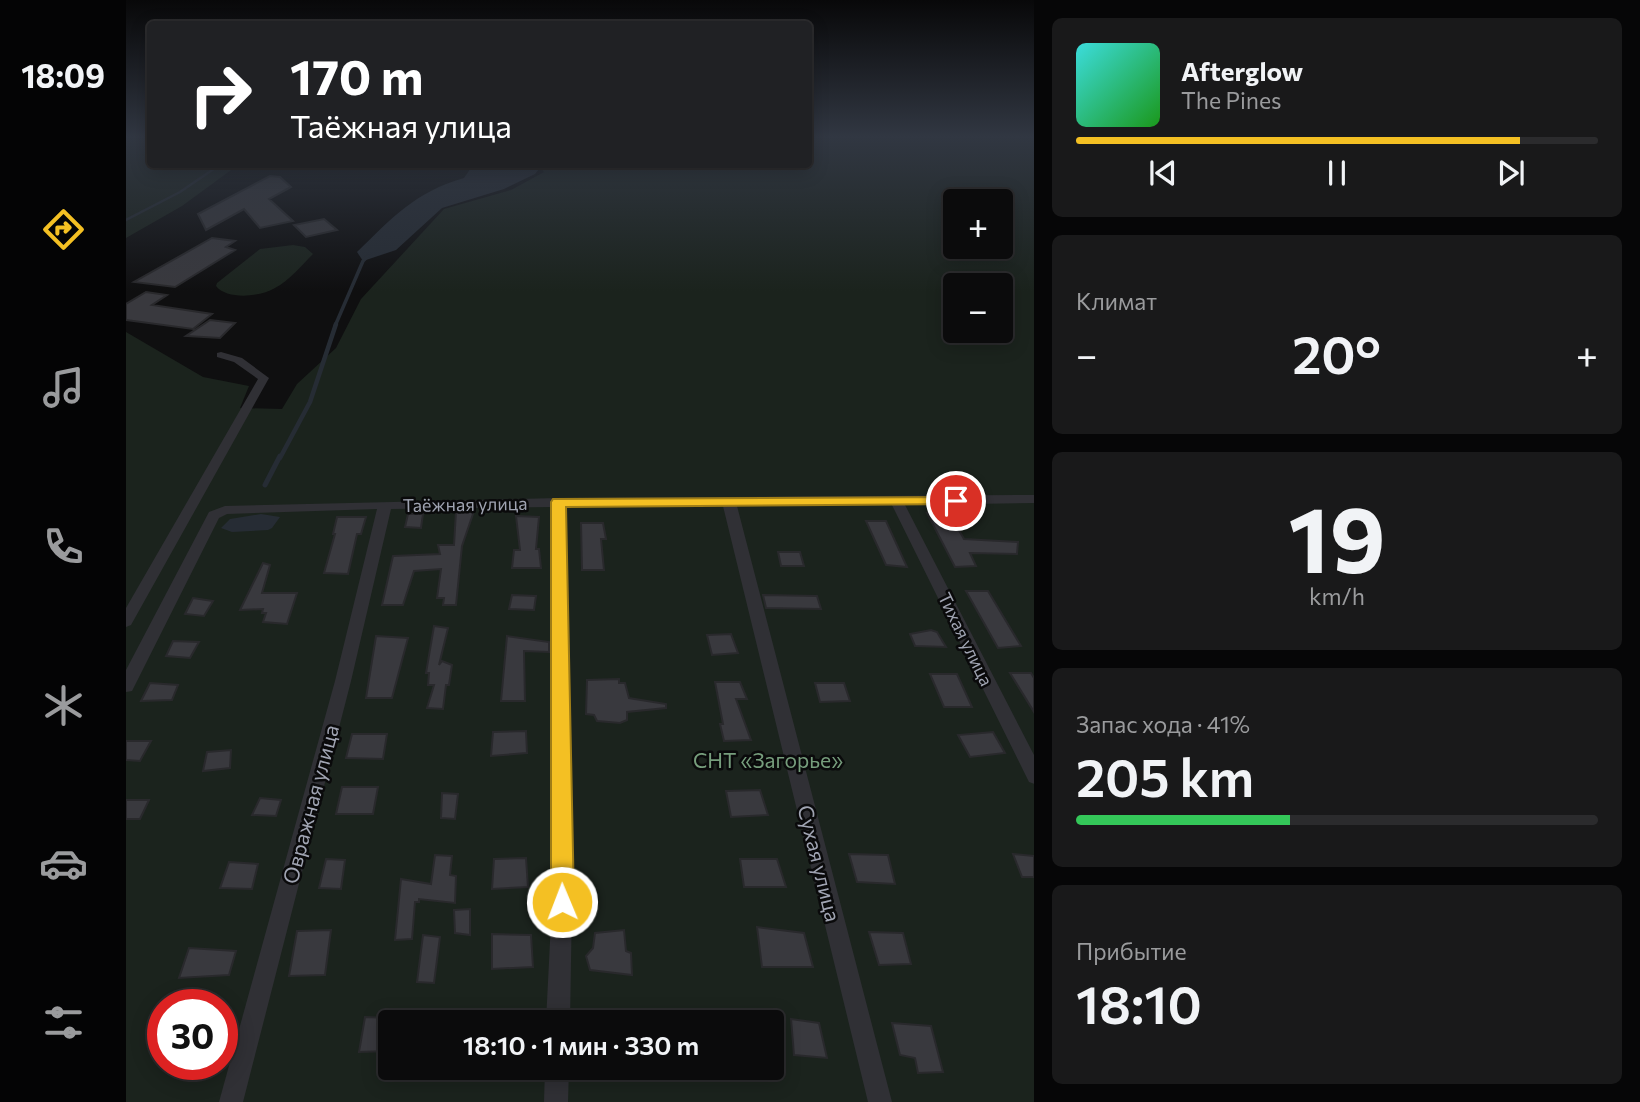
<!DOCTYPE html>
<html lang="ru">
<head>
<meta charset="utf-8">
<style>
  :root { --surface:#0b0b0c; --page:#19191a; --text:#f1f3f6; --muted:#9a9b9d; --line:#2b2b2d; --accent:#f4c023 }
  body { margin:0; font-family:Commissioner,sans-serif; background:var(--page); color:var(--text); height:100vh; display:flex; flex-direction:column; font-size:26px; white-space:nowrap }
  * { box-sizing:border-box; margin:0 }
  p { font-size:23px; color:var(--muted) }
  .icon { flex:none; width:38px; height:38px; fill:none; stroke:currentColor; stroke-width:2; stroke-linecap:round; stroke-linejoin:round }
  .map { position:relative; flex:1; overflow:hidden }
  .details { display:flex; flex-direction:column; gap:18px; padding:18px; background:#060607; width:606px }
  .details>* { flex:none }
  .guide { position:absolute; left:21px; top:21px; width:665px; height:147px; border-radius:7px; box-shadow:0 4px 18px #0003,0 0 0 2px var(--line); background:#202124; color:#fff; overflow:hidden }
  .tools { position:absolute; left:817px; top:189px; display:grid; gap:14px }
  .tools a { display:grid; place-items:center; width:70px; height:70px; border-radius:7px; background:var(--surface); box-shadow:0 4px 18px #0003,0 0 0 2px var(--line); font-size:35px }
  .speed { position:absolute; left:21px; top:989px; display:flex; gap:14px; font-size:35px; font-weight:700; text-align:center }
  .speed>* { display:grid; place-content:center; width:91px; height:91px; border-radius:50%; background:var(--surface); box-shadow:0 4px 18px #0003,0 0 0 2px var(--line); line-height:1 }
  .speed .limit { border:10px solid #d22; background:#fff; color:#111 }
  .pin { position:absolute; display:grid; place-items:center; width:60px; height:60px; color:#fff; margin:-30px; border:4px solid #fff; border-radius:50%; box-shadow:0 2px 7px #0007 }
  .me { position:absolute; width:77px; margin:-38px; rotate:359deg; stroke-linejoin:round; filter:drop-shadow(0 0 5px #0008) }
  .turn { display:flex; align-items:center; gap:24px; height:147px; padding:0 28px; font-size:32px }
  .turn .icon { width:91px; height:91px; stroke-width:2.5 }
  .turn b { display:block; font-size:49px; line-height:60px }
  .big { font-size:52px; font-weight:600; line-height:1.1 }
  .details .widget { flex:1; display:flex; flex-direction:column; justify-content:center; gap:10px; min-width:0; padding:0 24px; border-radius:10px; background:var(--page) }
  .details .dial { align-items:center; gap:0 }
  .dial b { font-size:91px; line-height:1 }
  .song { display:flex; align-items:center; gap:21px }
  .cover { width:84px; height:84px; border-radius:10px; background:linear-gradient(135deg,hsl(180 70% 55%),hsl(120 70% 35%)) }
  .played { height:7px; border-radius:4px; background:linear-gradient(90deg,var(--accent) 85%,var(--line) 85%) }
  .keys { display:flex; justify-content:space-around; direction:ltr }
  .heat { display:flex; justify-content:space-between; align-items:center; font-size:38px; direction:ltr }
  .charge { height:10px; border-radius:5px; background:linear-gradient(90deg,#34c759 41%,var(--line) 0) }
  .trip { position:absolute; left:252px; top:1010px; width:406px; height:70px; border-radius:7px; background:var(--surface); box-shadow:0 4px 18px #0003,0 0 0 2px var(--line); font-weight:600; line-height:70px; text-align:center }
  main { display:flex; flex:1; min-height:0 }
  .tab-bar { display:flex; flex-direction:column; width:126px; justify-content:space-around; align-items:center; background:#040405; color:var(--muted) }
  .tab-bar .icon { width:49px; height:49px }
  .tab-bar .selected { color:var(--accent) }
  .tab-bar b { font-size:32px; color:var(--text) }
  .map>svg:first-child { display:block }
  .green { fill:#1b231d; fill-rule:evenodd }
  .water { fill:#262c34 }
  .lines { fill:none; stroke-linecap:round; stroke-linejoin:round }
  .stream-far3 { stroke:#262c34; stroke-width:2.5 }
  .stream-far2 { stroke:#262c34; stroke-width:3.5 }
  .stream-far1 { stroke:#262c34; stroke-width:4.5 }
  .stream { stroke:#262c34; stroke-width:5 }
  .building { fill:#39393e; stroke:#29292c; stroke-width:2 }
  .minor { fill:#303035; fill-rule:evenodd }
  .route { fill:#f4c023; stroke:#9f7d17; stroke-width:2 }
  .labels { text-anchor:middle; dominant-baseline:central; stroke-width:5; stroke-linejoin:round; paint-order:stroke }
  .street-label { font-size:18px; fill:#a0a4b2; stroke:#0a0a0b }
  .near-park-label { font-size:21px; fill:#769d7c; stroke:#0a0a0b }
  .near-street-label { font-size:21px; fill:#a0a4b2; stroke:#0a0a0b }
</style>
</head>
<body>
<main>
<nav class="tab-bar">
<b>18:09</b>
<svg class="icon selected" aria-label="directions" viewBox="0 0 24 24"><path d="M12 3l9 9-9 9-9-9zM9 14v-3h6M13 9l2 2-2 2"/></svg>
<svg class="icon" aria-label="music" viewBox="0 0 24 24"><path d="M9 18V5l10-2v13"/><circle cx="6" cy="18" r="3"/><circle cx="16" cy="16" r="3"/></svg>
<svg class="icon" aria-label="phone" viewBox="0 0 24 24"><path d="M5 4h4l2 5-3 2q2 4 5 5l2-3 5 2v4C11 20 4 13 5 4z"/></svg>
<svg class="icon" aria-label="climate" viewBox="0 0 24 24"><path d="M12 3v18M4 7l16 10M4 17L20 7"/></svg>
<svg class="icon" aria-label="car" viewBox="0 0 24 24"><path d="M5 17H2v-5l4-1 3-4h7l3 4 3 1v5h-3M9 17h6M6 11h13"/><circle cx="7" cy="17" r="2"/><circle cx="17" cy="17" r="2"/></svg>
<svg class="icon" aria-label="filters" viewBox="0 0 24 24"><path d="M4 7h16M4 17h16"/><circle cx="9" cy="7" r="2"/><circle cx="15" cy="17" r="2"/></svg>
</nav>
<div class="map">
<svg width="909" height="1102" viewBox="0 0 909 1102">
  <rect width="100%" height="100%" fill="#0f0f10"/>
  <path class="green" d="M0,137H24V164L112,165L56,206L0,238Z
    M683,137H908V1102H0V332L77,377L123,386L114,408L156,409L171,384L210,348L235,299L318,209L385,190L418,172L412,165L682,164ZM830,201H875V247H830ZM830,285H875V331H830ZM37,1004H96V1064H37ZM264,1022H646V1068H264Z
    M167,245L179,247L187,254C176,265 163,281 149,288C134,297 101,300 90,286L91,283L134,249Z"/>
  <path class="water" d="M347,165H410L413,169L409,174L378,189L316,208L270,250L237,261L231,252C266,218 289,192 338,178Z
    M135,514L154,517L146,528L142,530L106,532L95,528L104,519Z"/>
  <g class="lines">
    <path class="stream-far3" d="M0,220L54,192L95,164"/>
    <path class="stream-far2" d="M209,326L237,261L242,256"/>
    <path class="stream-far1" d="M154,458L184,402L210,324"/>
    <path class="stream" d="M139,485L154,456"/>
  </g>
  <path class="building" d="M144,176L154,177L165,187L143,199L167,221L134,228L118,209L80,230L72,214Z
    M198,219L211,230L180,237L168,225Z
    M86,238L109,241L100,247L109,250L49,287L8,282Z
    M20,292L41,295L26,305L86,314L67,329L0,320V304Z
    M84,320L109,323L94,338L60,336Z
    M330,511H348L336,546L330,605H317L318,598H311L315,569L288,571L277,605H256L267,556L314,554L312,545H328Z
    M801,513H823L838,539L892,542L891,554L844,553L850,566L829,567Z
    M282,514H297L295,528L279,527Z
    M390,516L413,517L410,549H413L415,568H386L388,550H394Z
    M211,517H240L235,534H231L222,574L198,573L209,534H207Z
    M740,521H760L781,567L760,565Z
    M455,523H477L480,539H475L478,570H456Z
    M652,552H674L678,566H655Z
    M137,563L144,565L136,593H171L161,624L137,622L140,613H136L137,609L114,610Z
    M840,591H862L895,646L872,648Z
    M386,595L410,596L408,610L383,609Z
    M637,595L691,596L695,609L640,608Z
    M67,598L87,601L78,616L59,614Z
    M308,626L322,628L313,665L316,661L326,665L323,685H320L317,709L301,708L308,685H302L303,673H300Z
    M805,630L811,632L820,647L789,646L784,634Z
    M605,634L612,653L586,655L581,635Z
    M250,636L282,638L266,698H240Z
    M381,636L423,642V652L398,651L399,701H375Z
    M47,641L73,642L64,658L40,656Z
    M884,673H905L908,678V712Z
    M804,674H831L846,707H818Z
    M493,679V683H499L503,698L540,704V708L501,712V720L494,723L471,721L468,715L460,714L461,680Z
    M589,682H614L621,699H610L625,740L598,741L594,724H597Z
    M24,683L52,685L46,700L15,701Z
    M689,683H718L724,701L694,702Z
    M400,731L401,753L365,756L367,732Z
    M867,732L879,753L844,757L832,735Z
    M226,734H261L257,759L220,758Z
    M0,741H25L14,761L0,760Z
    M105,750L104,768L77,771L81,752Z
    M216,787H252L247,814H210Z
    M634,790L642,815L605,817L600,791Z
    M316,793L332,794L329,819L315,818Z
    M134,798L155,800L150,816L126,815Z
    M0,800H23L14,819H0Z
    M723,854L762,855L769,884L731,882Z
    M887,854L908,856V877H896Z
    M309,855L326,856L324,875L330,876L329,903L293,899V902H289L286,939L269,940L275,879L305,884Z
    M400,858L402,887L366,889L368,859Z
    M200,859L219,860L215,889L193,888Z
    M614,859H651L660,887H618Z
    M103,862L132,864L126,889L94,888Z
    M344,909V935L329,933L328,910Z
    M631,927L678,933L687,967H636Z
    M205,930L199,975L163,976L171,931Z
    M498,930L500,951L505,953L506,975L464,970L460,956L467,948L469,933Z
    M743,932L777,933L785,964L753,965Z
    M366,934L405,935L407,967L366,969Z
    M297,935L314,937L308,983L291,982Z
    M63,948L110,951L103,975L53,978Z
    M239,1017L264,1018V1051L233,1052Z
    M665,1019L693,1023L701,1058L668,1055Z
    M766,1023L805,1026L817,1072L792,1073L789,1058L774,1055Z"/>
  <g class="lines">
    <path class="minor" d="M95,352L116,358L143,378L5,625L0,627V608L132,379L108,362L91,357V353Z
      M909,495V503L779,505L909,757V784L903,782L766,505L611,506L766,1102H742L597,506L439,507L446,902L444,1022H420L426,902L425,507L265,509L225,681L117,1102H93L209,681L251,509L101,514L93,518L6,691L0,692V670L83,512L99,506L432,498Z
      M419,1068H443L442,1102H418Z"/>
  </g>
  <linearGradient id="sky" x2="0" y2="1"><stop stop-color="#080809"/><stop offset="0.47" stop-color="#313742"/><stop offset="1" stop-color="#313742" stop-opacity="0"/></linearGradient>
  <rect width="909" height="291" fill="url(#sky)"/>
  <path class="route" d="M830,497L837,501L835,504L440,507L448,902L445,910L436,914L428,910L425,902V502L427,499Z"/>
  <g class="labels">
    <g class="street-label">
      <text transform="translate(339 504) rotate(-1)">Таёжная улица</text>
      <text transform="translate(840 639) rotate(64)">Тихая улица</text>
    </g>
    <g class="near-park-label">
      <text x="642" y="759">СНТ «Загорье»</text>
    </g>
    <g class="near-street-label">
      <text transform="translate(184 804) rotate(-75)">Овражная улица</text>
      <text transform="translate(694 863) rotate(76)">Сухая улица</text>
    </g>
  </g>
</svg>
<div class="tools">
<a>+</a>
<a>−</a>
</div>
<div class="speed"><div class="limit">30</div></div>
<div class="pin" style="left:830px;top:501px;background:#d93025"><svg class="icon" aria-label="arrive" viewBox="0 0 24 24"><path d="M6 21V4h12l-3 4 3 4H6"/></svg></div>
<svg class="me" style="left:436px;top:902px" viewBox="-20 -20 40 40"><circle r="17" fill="#f4c023" stroke="#fff" stroke-width="3"/><path d="M0-11L8 9 0 5-8 9z" fill="#fff"/></svg>
<div class="trip">18:10 · 1 мин · 330 m</div>
<div class="guide">
<div class="turn"><svg class="icon" aria-label="right" viewBox="0 0 24 24"><path d="M7 20v-9h11M14 6l5 5-5 5"/></svg><div><b>170 m</b>Таёжная улица</div></div>
</div>
</div>
<section class="details">
<div class="widget">
<div class="song"><i class="cover"></i><div><b>Afterglow</b><p>The Pines</p></div></div>
<div class="played"></div>
<div class="keys"><svg class="icon" aria-label="previous" viewBox="0 0 24 24"><path d="M18 5L8 12l10 7zM5 5v14"/></svg><svg class="icon" aria-label="pause" viewBox="0 0 24 24"><path d="M8 5v14M16 5v14"/></svg><svg class="icon" aria-label="next" viewBox="0 0 24 24"><path d="M6 5l10 7-10 7zM19 5v14"/></svg></div>
</div>
<div class="widget"><p>Климат</p>
<div class="heat"><a>−</a><b class="big">20°</b><a>+</a></div>
</div>
<div class="widget dial"><b>19</b><p>km/h</p></div>
<div class="widget"><p>Запас хода · 41%</p><b class="big">205 km</b><div class="charge"></div></div>
<div class="widget"><p>Прибытие</p><b class="big">18:10</b></div>
</section>
</main>
</body>
</html>
